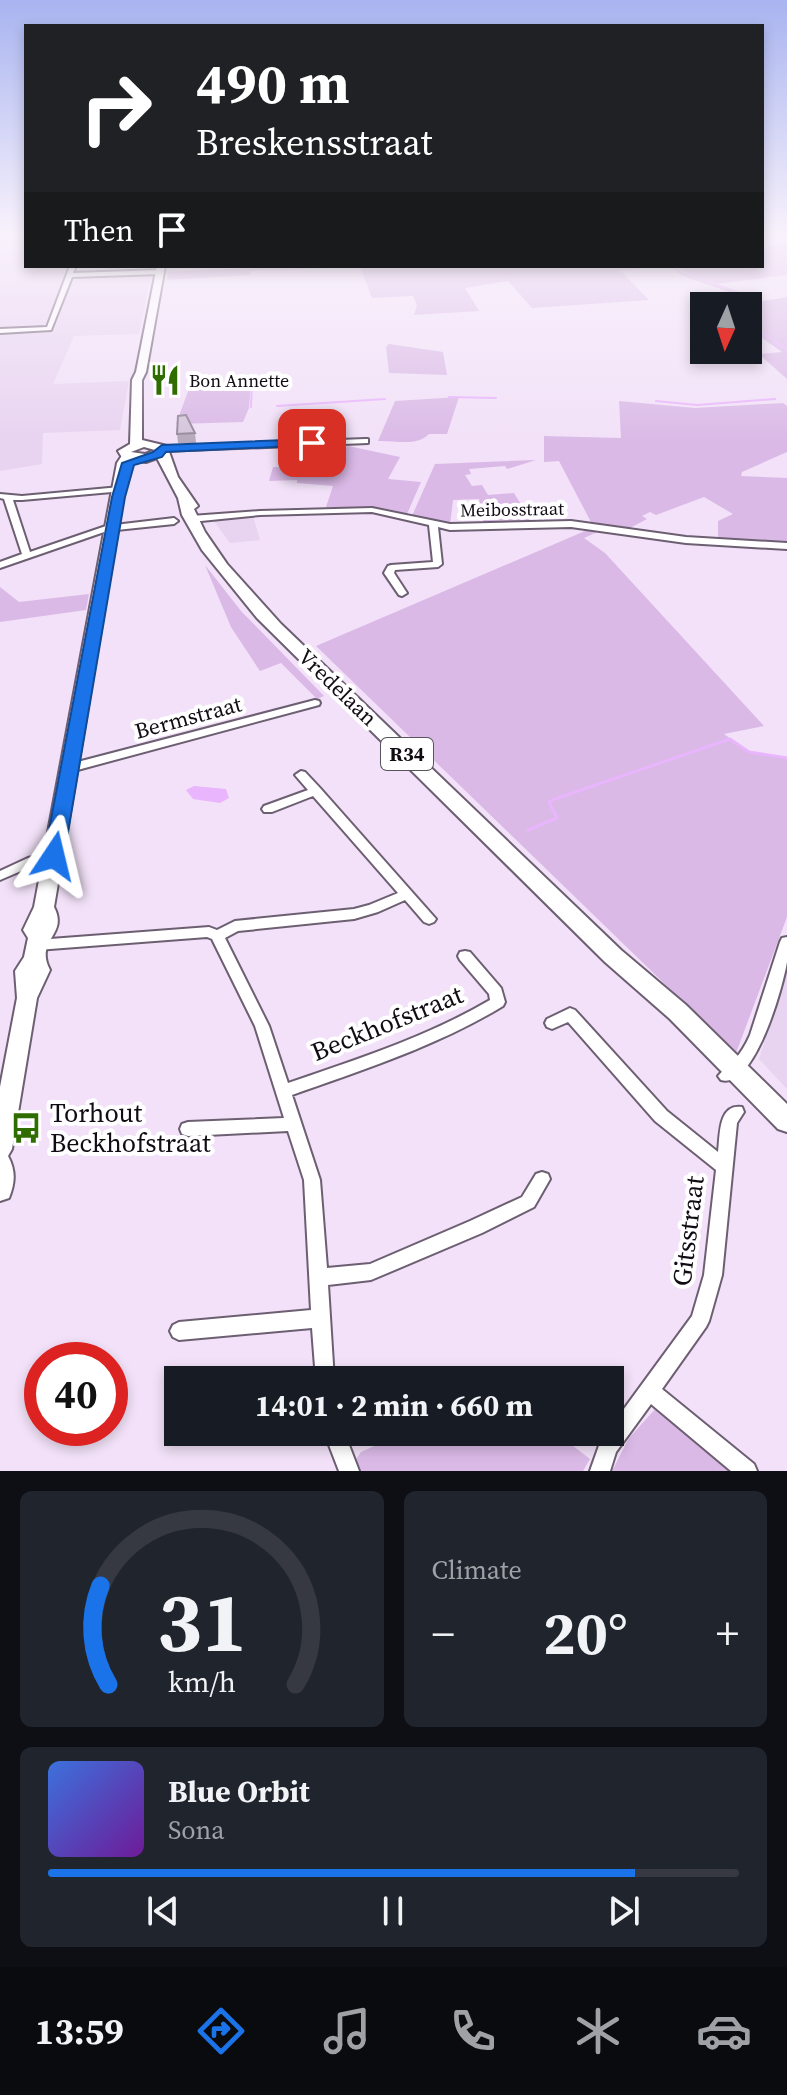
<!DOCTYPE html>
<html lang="en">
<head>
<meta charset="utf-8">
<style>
  :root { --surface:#171b24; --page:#20242c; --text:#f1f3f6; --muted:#9ea1a6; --line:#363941; --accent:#1a73e8 }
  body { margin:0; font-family:"Source Serif 4",serif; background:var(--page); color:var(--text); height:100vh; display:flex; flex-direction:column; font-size:30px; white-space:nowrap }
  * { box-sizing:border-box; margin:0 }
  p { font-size:26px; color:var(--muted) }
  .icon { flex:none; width:44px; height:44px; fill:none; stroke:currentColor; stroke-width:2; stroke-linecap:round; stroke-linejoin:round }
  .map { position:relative; height:1471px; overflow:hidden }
  .side { display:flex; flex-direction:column; gap:20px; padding:20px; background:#0d0f14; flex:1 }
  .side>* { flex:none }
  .top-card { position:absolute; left:24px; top:24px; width:740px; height:244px; border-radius:0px; box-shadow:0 4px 12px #0003; background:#202124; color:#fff; overflow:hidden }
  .needle { width:52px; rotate:183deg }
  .buttons { position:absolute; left:690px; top:292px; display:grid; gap:16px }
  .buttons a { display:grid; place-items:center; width:72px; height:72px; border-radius:0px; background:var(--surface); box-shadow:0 4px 12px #0003; font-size:40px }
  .speed { position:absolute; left:24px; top:1342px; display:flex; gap:16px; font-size:40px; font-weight:700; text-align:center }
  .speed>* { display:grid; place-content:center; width:104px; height:104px; border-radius:50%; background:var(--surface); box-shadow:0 4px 12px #0003; line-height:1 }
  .speed .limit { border:12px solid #d22; background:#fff; color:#111 }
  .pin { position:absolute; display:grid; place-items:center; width:68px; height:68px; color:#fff; margin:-34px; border-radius:16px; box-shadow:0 4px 12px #0006 }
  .me { position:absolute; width:88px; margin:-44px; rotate:10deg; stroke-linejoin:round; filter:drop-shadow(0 0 6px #0008) }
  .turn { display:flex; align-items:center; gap:28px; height:168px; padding:0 40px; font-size:36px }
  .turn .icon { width:104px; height:104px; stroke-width:2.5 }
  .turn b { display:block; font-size:56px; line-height:68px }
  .then { display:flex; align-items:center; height:76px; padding:0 40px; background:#0003; gap:16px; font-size:30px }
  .big { font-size:60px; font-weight:700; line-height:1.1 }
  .side .tile { flex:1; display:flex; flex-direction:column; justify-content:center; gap:12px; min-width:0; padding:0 28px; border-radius:12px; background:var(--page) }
  .side .dial { align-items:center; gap:0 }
  .dial svg { height:208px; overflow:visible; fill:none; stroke:var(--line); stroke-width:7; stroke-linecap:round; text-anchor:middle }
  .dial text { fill:var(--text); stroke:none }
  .song { display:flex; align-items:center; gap:24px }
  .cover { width:96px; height:96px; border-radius:12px; background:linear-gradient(135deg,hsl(220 70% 55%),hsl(280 70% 35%)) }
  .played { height:8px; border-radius:4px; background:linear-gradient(90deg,var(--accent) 85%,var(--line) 85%) }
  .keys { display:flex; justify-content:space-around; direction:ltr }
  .heat { display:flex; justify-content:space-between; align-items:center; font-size:44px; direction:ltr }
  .side .tiles { flex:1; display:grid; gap:20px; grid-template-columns:1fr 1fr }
  .tile:last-child { grid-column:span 2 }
  .trip { position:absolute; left:164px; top:1366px; width:460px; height:80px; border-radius:0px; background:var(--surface); box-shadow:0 4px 12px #0003; font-weight:700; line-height:80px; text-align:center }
  .dock { display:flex; height:128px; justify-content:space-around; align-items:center; background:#090b0e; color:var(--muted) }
  .dock .icon { width:56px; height:56px }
  .dock .active { color:var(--accent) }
  .dock b { font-size:36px; color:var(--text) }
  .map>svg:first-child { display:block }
  .built { fill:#e8d3f0 }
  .green { fill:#dab9e6 }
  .water { fill:#e9b5fc }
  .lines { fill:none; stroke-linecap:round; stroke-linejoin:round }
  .stream-far1 { stroke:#e9b5fc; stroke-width:2 }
  .stream { stroke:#e9b5fc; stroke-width:3 }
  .street-casing { stroke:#6d5f72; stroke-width:4 }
  .secondary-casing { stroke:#6d5f72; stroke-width:4 }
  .primary-casing { stroke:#6d5f72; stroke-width:4 }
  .street { fill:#fff; fill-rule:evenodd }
  .secondary { fill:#fff; fill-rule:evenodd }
  .primary { fill:#fff; fill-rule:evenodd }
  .wall { fill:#b7a9bc }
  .building { fill:#d5c5db; stroke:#958a99; stroke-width:2 }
  .route { fill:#1a73e8; stroke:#114b97; stroke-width:2 }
  .labels { text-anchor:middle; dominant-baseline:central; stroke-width:8; stroke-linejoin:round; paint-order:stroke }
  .far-poi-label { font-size:18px; fill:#110c13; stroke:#fff; text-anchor:start }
  .far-street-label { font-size:18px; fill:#110c13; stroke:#fff }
  .shield { fill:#fff; stroke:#58555a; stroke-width:2 }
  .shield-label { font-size:20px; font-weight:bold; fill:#110c13 }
  .street-label { font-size:22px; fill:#110c13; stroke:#fff }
  .near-street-label { font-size:26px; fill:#110c13; stroke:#fff }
  .near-poi-label { font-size:26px; fill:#110c13; stroke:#fff; text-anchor:start }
</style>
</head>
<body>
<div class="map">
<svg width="787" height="1471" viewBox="0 0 787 1471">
  <rect width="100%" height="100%" fill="#f2e1f8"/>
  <path class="built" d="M0,237H26V266H70L44,327L0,330Z
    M151,275L139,334L74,336L53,384L129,381L120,430L43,433L42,464L0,471V333L51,330L72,278Z
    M253,516L260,540L230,543L213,520Z
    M787,970V1089L759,1059Z"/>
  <path class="green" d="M787,242V275L716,284L735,292L738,306H732L729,292L683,276L670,266L694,277L679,266H762V248Z
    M294,266H657L621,271L649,300L532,308L508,281L465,288L479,311L414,315L417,305L413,296L372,298L360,267L250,271V275L167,280L168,272Z
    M787,297V349L780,345L787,351V379L759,354L782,352L748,328V323L765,334L748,320V306L741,305Z
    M389,344L443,352L447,375L389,373L386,347Z
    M251,384L249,408L243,422L176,424L190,386Z
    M459,397L447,434H429C416,447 395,440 378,441L395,401Z
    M619,401L695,408L783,403L787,406V452L742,472L741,476L787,478V543L718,541V521L733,514L704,497L656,515L650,512L642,516L647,519L628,529L592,524L559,461L544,462V436L621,438Z
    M348,446L400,457L388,479L421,482L407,514L370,507H326L333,486L297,483V480L269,481L273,467L324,469Z
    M536,460L507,469L505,466L469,469L471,474L465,475L472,486L482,485L488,495L514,493L531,521L528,522L484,524L479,499L453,500L450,525L412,516L435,464Z
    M592,528L604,529L584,538L605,553L764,726L724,734L749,752L787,758V917L736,1053L316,646Z
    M205,565L241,611L324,696L317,699L281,663L260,671L231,627Z
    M0,587L19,602L89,594L86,610L0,622Z
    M657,1407L734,1471H612L629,1438Z
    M425,1432H555L590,1459L583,1471H356L355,1461L361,1452L392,1438L396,1444Z"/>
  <path class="water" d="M194,786L226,789L229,798L220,803L193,799L186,790Z"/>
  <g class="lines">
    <path class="stream-far1" d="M677,266L690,275L737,292L739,306
      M748,322L787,350
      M189,385L252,383L251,407
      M449,397L496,398
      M656,401L697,405L775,399
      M277,406L385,399"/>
    <path class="stream" d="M528,830L557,818L549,802L555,799L730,739L749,752L787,758"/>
    <defs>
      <path id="street" d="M70,266H76L73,273L160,270L163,272L160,274L72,277L51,330L0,333V329L47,327Z
        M365,439H368V443L162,451L158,449L162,447Z
        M120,487H123V491L22,500H13L30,552L106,526L174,518L178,521L174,524L107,531L0,568V562L22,554L4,499L0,498V494L22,496Z
        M372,508L450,524L571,521L686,537L787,543V549L686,543L571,527L450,530L438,527L442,564L438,567L395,570L394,573L407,593L402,596L399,595L384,573L388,566L391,565L433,562L429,525L372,512L260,515L191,522L187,519L191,516L260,511Z
        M315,700L319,701L320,703L319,705L70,772L64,768L66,765Z
        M301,771L305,772L320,788L436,919L434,922L429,924L424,922L405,900L378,912L354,919L238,931L225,938L269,1026L288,1083C358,1059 427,1037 490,1000L489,994L460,960L458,956L460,952L465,951L470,952L501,988L505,1002L503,1006C437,1046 365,1069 292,1095L320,1180L327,1268L370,1264L470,1221L522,1197L536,1174L542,1172L548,1174L550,1179L534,1207L482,1233L371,1280L328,1285L334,1380H316L312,1328L179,1340L173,1337L170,1331L173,1325L179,1322L311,1310L304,1180L288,1131L188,1136L182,1134L180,1129L182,1124L188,1122L284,1118L255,1026L212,939L207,937L37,950L32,949L30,945L32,941L37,940L209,927L217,930L235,921L354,909L369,905L398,893L313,796L272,812H264L262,809L264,806L308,790L295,775Z
        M54,852L58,853L60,856L58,859L35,865L0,880V871L28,858Z
        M787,937C787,945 787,954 787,962C783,987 754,1090 721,1080L718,1076C723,1070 729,1066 734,1060C741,1053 746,1044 750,1035L780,942L782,938Z
        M570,1008L575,1010L667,1111L718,1152C720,1136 718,1103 742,1107L744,1112L737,1123L722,1275L709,1321L706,1327L662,1389L754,1464L757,1471H731L651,1404L616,1452L610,1471H590L601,1440L607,1432H610V1428L692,1316L704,1275L716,1170L655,1121L568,1022L552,1029L547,1027L545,1023L547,1019Z
        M324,1432H344L359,1471H339Z"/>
      <path id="secondary" d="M127,453L133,456L129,463L54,907C69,935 34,940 50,970L37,998L12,1149L8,1156C16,1171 15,1183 9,1198L0,1201V1087L17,998L15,971L24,957L28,938L23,930L34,907L117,463L123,454Z"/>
      <path id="primary" d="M157,266H165L146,372L142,380V440L167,446L178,477L198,506L194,509L205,532L227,564L281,624L621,950L686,1005L787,1104V1132L778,1129L670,1019L605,962L257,618L202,550L182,515L178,498L157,458L146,462L123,459L118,451L130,444L132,380L136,372ZM144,447L155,450L145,454L131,452Z"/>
    </defs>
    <use href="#street" class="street-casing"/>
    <use href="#secondary" class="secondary-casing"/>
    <use href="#primary" class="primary-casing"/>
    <use href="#street" class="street"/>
    <use href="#secondary" class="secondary"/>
    <use href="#primary" class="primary"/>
  </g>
  <path class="wall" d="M195,433L196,443H178L177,434Z"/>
  <path class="building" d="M186,415L195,433L177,434L178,416Z"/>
  <linearGradient id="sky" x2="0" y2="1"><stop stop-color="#a8b4f0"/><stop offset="0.53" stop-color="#f9f2fc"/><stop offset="1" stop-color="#f9f2fc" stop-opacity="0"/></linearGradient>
  <rect width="787" height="443" fill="url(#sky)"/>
  <path class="route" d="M312,439L318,443L316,445L166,452L162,457L134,465L125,497L64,856L61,861H47L44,856L112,497L122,463L153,452L162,445Z"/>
  <defs>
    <symbol id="restaurant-bare" viewBox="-9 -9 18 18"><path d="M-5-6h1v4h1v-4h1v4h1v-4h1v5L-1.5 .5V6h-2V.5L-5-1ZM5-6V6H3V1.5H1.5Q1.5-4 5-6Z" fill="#306d00" stroke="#fff" stroke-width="2.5" paint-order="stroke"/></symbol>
    <symbol id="bus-bare" viewBox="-9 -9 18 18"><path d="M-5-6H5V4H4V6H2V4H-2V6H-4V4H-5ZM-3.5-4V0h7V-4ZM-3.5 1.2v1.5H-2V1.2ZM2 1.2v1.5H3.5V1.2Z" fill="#306d00" stroke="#fff" stroke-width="2.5" paint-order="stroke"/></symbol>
  </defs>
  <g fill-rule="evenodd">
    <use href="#restaurant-bare" x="143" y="358" width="44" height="44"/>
    <use href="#bus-bare" x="4" y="1106" width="44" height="44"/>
  </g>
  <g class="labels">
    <g class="far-poi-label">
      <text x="189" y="380">Bon Annette</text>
    </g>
    <g class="far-street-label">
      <text transform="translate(512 509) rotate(-1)">Meibosstraat</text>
    </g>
    <rect class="shield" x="381" y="738" width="52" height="32" rx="6"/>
    <g class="shield-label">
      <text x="407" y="754">R34</text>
    </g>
    <g class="street-label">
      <text transform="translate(338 687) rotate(44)">Vredelaan</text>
      <text transform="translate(188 717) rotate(-15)">Bermstraat</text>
    </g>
    <g class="near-street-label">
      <text transform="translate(387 1023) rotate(-22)">Beckhofstraat</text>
      <text transform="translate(688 1231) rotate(-83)">Gitsstraat</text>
    </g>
    <g class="near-poi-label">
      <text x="50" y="1113">Torhout<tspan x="50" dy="30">Beckhofstraat</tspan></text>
    </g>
  </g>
</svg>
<div class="buttons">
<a><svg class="needle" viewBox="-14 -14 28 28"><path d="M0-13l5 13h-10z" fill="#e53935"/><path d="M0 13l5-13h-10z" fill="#9ea1a6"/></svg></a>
</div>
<div class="speed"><div class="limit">40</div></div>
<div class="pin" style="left:312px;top:443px;background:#d93025"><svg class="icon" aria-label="arrive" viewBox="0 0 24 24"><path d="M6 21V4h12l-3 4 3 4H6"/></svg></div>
<svg class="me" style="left:54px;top:856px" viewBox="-20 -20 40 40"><path d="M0-17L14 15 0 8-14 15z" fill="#1a73e8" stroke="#fff" stroke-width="4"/></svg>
<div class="trip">14:01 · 2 min · 660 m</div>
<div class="top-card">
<div class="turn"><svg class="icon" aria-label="right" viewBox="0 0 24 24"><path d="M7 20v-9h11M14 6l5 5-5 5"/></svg><div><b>490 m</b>Breskensstraat</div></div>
<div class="then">Then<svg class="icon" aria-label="arrive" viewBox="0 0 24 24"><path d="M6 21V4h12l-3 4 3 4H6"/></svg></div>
</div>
</div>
<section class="side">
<div class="tiles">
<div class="tile dial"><svg viewBox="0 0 100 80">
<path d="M14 69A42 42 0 1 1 86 69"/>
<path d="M14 69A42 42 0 0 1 11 31" stroke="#1a73e8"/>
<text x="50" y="56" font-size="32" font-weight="700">31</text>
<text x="50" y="72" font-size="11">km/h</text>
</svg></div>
<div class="tile"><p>Climate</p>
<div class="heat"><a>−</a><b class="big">20°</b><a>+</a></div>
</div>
<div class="tile">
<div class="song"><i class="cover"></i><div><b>Blue Orbit</b><p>Sona</p></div></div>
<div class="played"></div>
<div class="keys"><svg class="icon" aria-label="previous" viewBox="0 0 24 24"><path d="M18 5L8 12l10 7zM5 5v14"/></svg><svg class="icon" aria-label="pause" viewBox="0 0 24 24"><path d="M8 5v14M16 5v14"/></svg><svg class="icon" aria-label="next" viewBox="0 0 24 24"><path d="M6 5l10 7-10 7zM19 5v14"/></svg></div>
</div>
</div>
</section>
<nav class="dock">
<b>13:59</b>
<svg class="icon active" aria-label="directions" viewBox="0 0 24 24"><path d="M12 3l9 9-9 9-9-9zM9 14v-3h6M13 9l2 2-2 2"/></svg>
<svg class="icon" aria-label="music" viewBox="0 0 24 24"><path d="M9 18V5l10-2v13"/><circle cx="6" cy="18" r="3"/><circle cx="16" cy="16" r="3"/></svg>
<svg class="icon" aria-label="phone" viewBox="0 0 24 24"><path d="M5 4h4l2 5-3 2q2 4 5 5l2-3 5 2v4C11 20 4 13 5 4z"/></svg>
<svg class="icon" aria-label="climate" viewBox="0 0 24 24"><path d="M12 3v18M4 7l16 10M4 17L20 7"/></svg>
<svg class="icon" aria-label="car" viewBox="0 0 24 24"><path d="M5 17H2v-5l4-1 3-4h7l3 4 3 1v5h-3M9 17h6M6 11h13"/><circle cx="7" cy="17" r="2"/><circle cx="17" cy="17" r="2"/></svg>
</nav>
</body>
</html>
